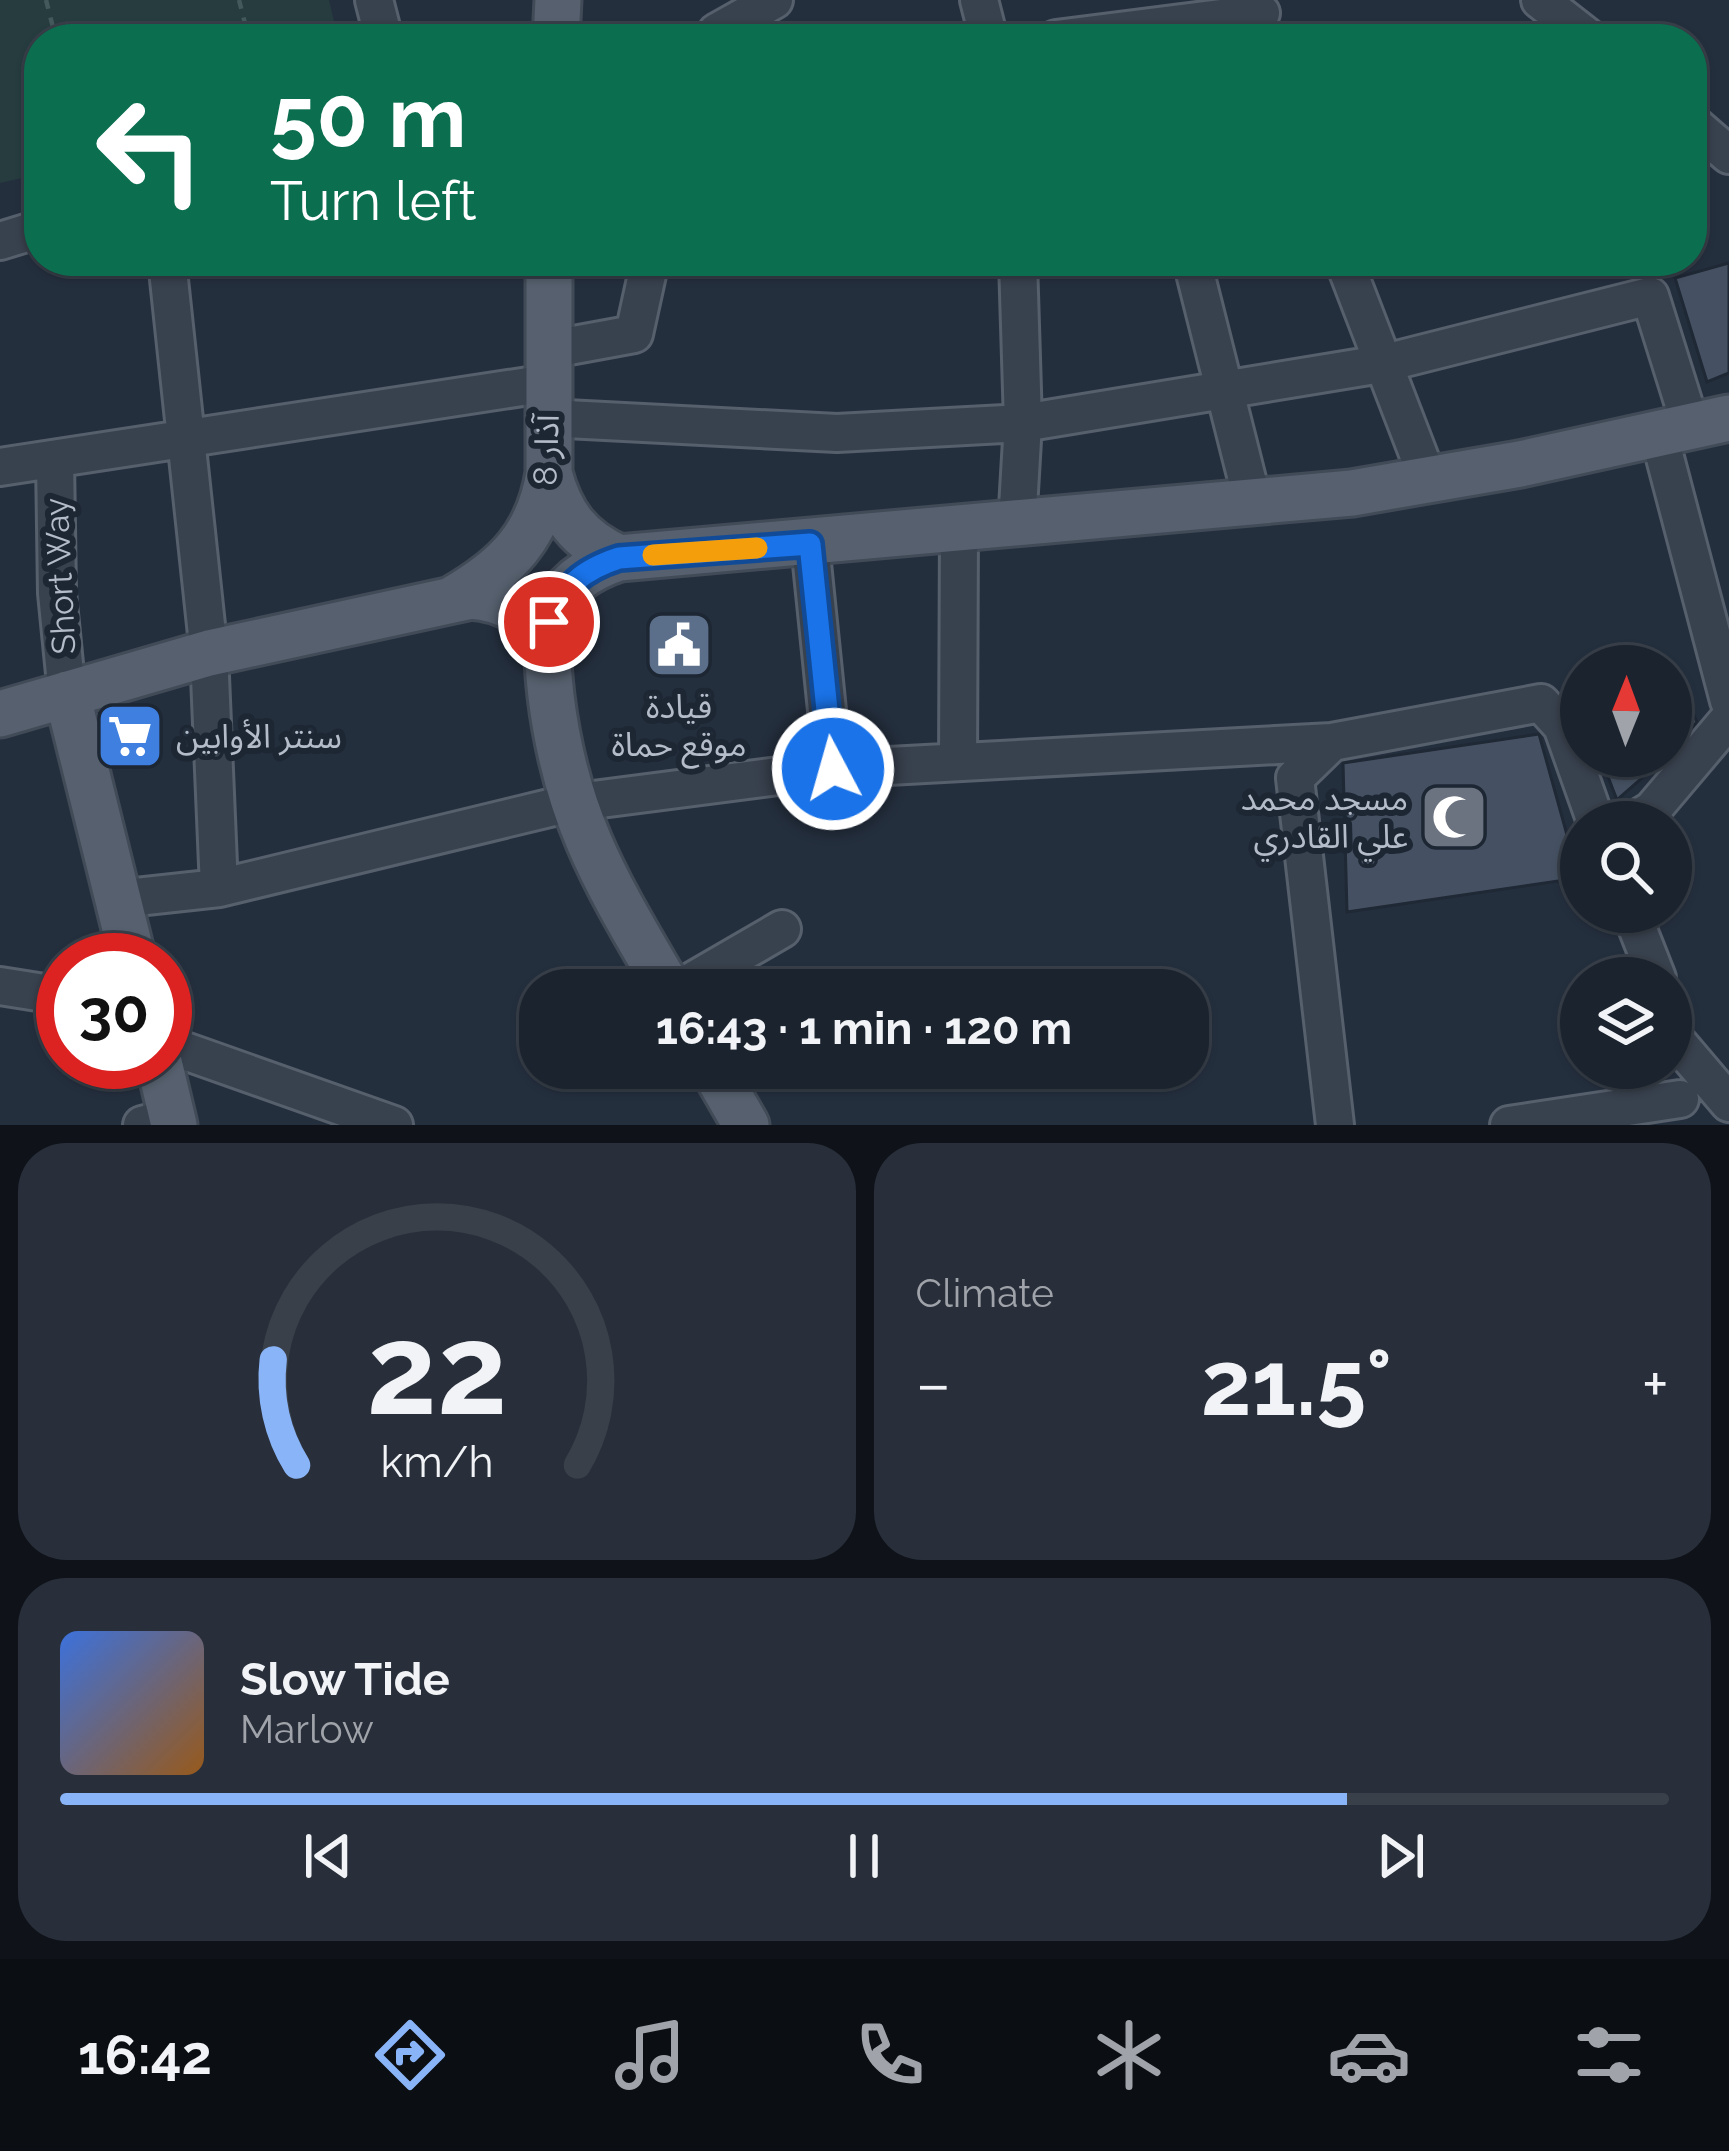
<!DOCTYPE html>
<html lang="en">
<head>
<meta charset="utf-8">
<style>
  :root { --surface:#1b232e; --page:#282f3a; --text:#f1f3f6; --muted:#a0a4aa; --line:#39404a; --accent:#8ab4f8 }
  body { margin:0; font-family:Raleway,"Noto Sans Arabic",sans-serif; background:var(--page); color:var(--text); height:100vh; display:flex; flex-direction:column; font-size:45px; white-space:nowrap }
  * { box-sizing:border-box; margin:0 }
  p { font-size:39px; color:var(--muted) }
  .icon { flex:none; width:66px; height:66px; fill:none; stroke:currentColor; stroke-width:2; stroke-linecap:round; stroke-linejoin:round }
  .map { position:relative; height:1125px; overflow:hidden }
  .drawer { display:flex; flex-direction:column; gap:18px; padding:18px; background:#0f1319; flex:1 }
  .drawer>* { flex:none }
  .banner { position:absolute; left:24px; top:24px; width:1683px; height:252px; border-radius:48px; box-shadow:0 3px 9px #0004,0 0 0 3px var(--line); background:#0b6e4f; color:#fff; overflow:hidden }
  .needle { width:78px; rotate:1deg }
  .tools { position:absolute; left:1560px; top:645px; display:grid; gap:24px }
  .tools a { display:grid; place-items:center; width:132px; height:132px; border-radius:50%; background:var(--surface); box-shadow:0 3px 9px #0004,0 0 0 3px var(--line); font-size:60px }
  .speed { position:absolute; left:36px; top:933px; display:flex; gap:24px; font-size:60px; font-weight:700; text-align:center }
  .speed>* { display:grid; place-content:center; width:156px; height:156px; border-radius:50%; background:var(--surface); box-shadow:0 3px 9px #0004,0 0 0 3px var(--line); line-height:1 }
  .speed .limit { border:18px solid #d22; background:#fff; color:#111 }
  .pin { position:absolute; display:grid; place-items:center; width:102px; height:102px; color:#fff; margin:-51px; border:6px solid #fff; border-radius:50%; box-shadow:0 3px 12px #0007 }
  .me { position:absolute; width:132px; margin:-66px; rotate:354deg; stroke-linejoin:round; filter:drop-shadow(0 0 9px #0008) }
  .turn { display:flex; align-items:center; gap:42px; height:252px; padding:0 48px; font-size:54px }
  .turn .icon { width:156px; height:156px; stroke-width:2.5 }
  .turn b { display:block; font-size:84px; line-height:102px }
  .big { font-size:90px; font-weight:700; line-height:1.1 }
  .drawer .widget { flex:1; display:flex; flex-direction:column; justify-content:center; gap:18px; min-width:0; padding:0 42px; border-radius:48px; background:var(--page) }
  .drawer .dial { align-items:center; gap:0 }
  .dial svg { height:312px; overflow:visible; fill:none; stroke:var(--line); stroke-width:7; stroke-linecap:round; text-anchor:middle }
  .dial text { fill:var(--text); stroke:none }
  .song { display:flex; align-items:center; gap:36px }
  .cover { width:144px; height:144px; border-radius:18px; background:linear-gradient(135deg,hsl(220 70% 55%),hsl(30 70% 35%)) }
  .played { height:12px; border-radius:6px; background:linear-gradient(90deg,var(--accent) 80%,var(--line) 80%) }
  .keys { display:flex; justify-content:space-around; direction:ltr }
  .heat { display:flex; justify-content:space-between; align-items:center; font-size:66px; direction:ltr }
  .drawer .tiles { flex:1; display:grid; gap:18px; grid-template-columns:1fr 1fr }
  .widget:last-child { grid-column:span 2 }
  .trip { position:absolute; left:519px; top:969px; width:690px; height:120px; border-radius:48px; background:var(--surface); box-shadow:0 3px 9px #0004,0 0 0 3px var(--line); font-weight:700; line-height:120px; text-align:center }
  .tabs { display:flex; height:192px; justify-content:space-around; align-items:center; background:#0b0e12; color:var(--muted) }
  .tabs .icon { width:84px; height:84px }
  .tabs .active { color:var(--accent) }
  .tabs b { font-size:54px; color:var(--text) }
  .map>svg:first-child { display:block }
  .green { fill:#263c3f }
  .building { fill:#455162; stroke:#1f2835; stroke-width:3 }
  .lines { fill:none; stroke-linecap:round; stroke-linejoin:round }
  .minor-casing { stroke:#565f6c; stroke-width:42 }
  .major-casing { stroke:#414a57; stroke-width:51 }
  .path { stroke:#44595c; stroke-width:4.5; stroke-dasharray:9 9; stroke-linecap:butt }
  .minor { stroke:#38414e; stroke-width:36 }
  .major { stroke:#56606e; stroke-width:45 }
  .route-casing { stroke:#114b97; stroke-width:30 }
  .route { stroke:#1a73e8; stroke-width:21 }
  .slow { stroke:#f59e0b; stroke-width:21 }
  .labels { text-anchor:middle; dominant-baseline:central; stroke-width:12; stroke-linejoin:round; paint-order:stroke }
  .street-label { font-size:33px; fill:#b4bcc9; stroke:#1d2633 }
  .poi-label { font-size:33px; fill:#b4bcc9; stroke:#1d2633 }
</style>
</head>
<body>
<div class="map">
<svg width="1729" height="1125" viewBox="0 0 1729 1125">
  <rect width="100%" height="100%" fill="#242f3e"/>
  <path class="green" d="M0,0H329L338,39H39V174L0,183Z"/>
  <path class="building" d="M1729,263V373L1707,382L1675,278Z
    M1671,666L1697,722L1671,752Z
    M1539,734L1579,878L1347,912L1343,763Z
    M1600,756H1667L1617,800Z"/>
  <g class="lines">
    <defs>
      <path id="minor" d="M374,0L384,39
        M979,0L989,39
        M1540,0L1590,39
        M716,39L717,32L774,0
        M1056,39L1261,13
        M1692,123L1729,155
        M0,241L39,229
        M167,261L209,653L219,888
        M1192,261L1253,503
        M1344,261L1429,482
        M547,350L634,334L650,261
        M547,418L837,433L1023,423L1381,364L1650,296L1691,427
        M1659,435L1729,701
        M55,459L57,593L67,694
        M0,467L548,383
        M1017,525L1023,423L1018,261
        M810,544L833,769
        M1332,742L1295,778L1335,1125
        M958,762L959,530
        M1632,822L1652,810L1729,719
        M118,899L219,888L570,803L833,769L1332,742L1541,703L1562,726L1596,822
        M1631,912L1657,978
        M0,986L63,996
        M677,990L782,929
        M1671,1035L1729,1103
        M165,1044L394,1125
        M142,1125L172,1117
        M1509,1125L1680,1099"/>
      <path id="major" d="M556,39L558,0
        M549,473C560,515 579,540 619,558
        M453,599C507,568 539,536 549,473V261
        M67,694L133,960
        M0,714L209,653L471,596C507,599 529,613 545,645
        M669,990C608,885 566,820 551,696C543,627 546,582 619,558L1352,493L1520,464L1729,418
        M159,1062L174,1125
        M713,1068L746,1125"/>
    </defs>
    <use href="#minor" class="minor-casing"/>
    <use href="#major" class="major-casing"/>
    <path class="path" d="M46,0L56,39
      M239,0L249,39"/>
    <use href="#minor" class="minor"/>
    <use href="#major" class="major"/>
  </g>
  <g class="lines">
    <defs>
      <path id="route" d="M549,622C564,586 582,570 619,558L810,544L833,769"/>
    </defs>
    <use href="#route" class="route-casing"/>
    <use href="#route" class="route"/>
    <path class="slow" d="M653,555L757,548"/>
  </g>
  <defs>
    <symbol id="civic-square" viewBox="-11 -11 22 22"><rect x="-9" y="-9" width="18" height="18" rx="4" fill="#5c6f8a" stroke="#1d2633"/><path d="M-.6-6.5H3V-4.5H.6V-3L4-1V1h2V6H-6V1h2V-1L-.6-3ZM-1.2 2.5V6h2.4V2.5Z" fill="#fff"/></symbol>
    <symbol id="supermarket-square" viewBox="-11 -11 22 22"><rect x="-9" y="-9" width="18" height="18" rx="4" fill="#3f7fe0" stroke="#1d2633"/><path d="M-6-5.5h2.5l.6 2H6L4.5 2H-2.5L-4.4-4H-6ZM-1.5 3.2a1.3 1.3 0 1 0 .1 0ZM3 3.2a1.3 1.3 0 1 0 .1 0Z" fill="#fff"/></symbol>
    <symbol id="mosque-square" viewBox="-11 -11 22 22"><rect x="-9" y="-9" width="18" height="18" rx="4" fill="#6b7280" stroke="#1d2633"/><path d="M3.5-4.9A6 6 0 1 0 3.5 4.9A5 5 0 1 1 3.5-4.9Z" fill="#fff"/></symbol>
  </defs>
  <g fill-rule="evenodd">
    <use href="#civic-square" x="641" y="607" width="76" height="76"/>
    <use href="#supermarket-square" x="92" y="698" width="76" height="76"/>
    <use href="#mosque-square" x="1416" y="779" width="76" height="76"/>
  </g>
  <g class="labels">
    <g class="street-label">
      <text transform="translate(546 450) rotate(-88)">8 آذار</text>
      <text transform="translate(60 576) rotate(-93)">Short Way</text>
    </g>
    <g class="poi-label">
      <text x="679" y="706">قيادة<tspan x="679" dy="38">موقع حماة</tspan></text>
      <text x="176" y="736" text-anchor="start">سنتر الأوابين</text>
      <text x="1408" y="798" text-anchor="end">مسجد محمد<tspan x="1408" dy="38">علي القادري</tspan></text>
    </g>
  </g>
</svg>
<div class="tools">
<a><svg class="needle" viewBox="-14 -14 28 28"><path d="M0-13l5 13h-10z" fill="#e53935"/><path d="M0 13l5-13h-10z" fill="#a0a4aa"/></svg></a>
<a><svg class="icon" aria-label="search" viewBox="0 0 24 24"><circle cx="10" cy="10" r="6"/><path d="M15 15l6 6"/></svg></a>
<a><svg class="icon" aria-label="layers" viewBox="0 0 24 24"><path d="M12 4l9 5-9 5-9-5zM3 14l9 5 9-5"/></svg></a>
</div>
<div class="speed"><div class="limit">30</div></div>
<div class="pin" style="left:549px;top:622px;background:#d93025"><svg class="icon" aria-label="arrive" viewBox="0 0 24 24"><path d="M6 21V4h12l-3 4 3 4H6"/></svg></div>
<svg class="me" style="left:833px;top:769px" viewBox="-20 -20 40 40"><circle r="17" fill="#1a73e8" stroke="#fff" stroke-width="3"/><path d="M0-11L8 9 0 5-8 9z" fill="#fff"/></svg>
<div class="trip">16:43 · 1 min · 120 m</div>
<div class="banner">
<div class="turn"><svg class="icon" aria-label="left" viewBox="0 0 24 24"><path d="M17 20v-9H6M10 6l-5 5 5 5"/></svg><div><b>50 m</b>Turn left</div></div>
</div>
</div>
<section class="drawer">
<div class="tiles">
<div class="widget dial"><svg viewBox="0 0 100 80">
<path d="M14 69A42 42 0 1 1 86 69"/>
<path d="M14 69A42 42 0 0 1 8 42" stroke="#8ab4f8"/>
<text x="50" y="56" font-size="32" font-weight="700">22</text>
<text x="50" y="72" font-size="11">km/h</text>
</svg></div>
<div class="widget"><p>Climate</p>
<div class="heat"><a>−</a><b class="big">21.5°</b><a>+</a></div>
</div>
<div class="widget">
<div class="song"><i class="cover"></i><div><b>Slow Tide</b><p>Marlow</p></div></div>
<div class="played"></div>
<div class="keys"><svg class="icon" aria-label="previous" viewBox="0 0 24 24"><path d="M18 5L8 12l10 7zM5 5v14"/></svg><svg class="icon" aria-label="pause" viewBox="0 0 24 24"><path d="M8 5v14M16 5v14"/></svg><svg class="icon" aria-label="next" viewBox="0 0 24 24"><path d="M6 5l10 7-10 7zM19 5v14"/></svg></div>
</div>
</div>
</section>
<nav class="tabs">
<b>16:42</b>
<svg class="icon active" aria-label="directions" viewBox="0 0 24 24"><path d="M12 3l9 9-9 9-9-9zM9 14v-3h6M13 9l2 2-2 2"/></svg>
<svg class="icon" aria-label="music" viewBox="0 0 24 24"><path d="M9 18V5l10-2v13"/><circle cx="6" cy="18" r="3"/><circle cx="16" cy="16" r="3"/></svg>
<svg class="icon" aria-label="phone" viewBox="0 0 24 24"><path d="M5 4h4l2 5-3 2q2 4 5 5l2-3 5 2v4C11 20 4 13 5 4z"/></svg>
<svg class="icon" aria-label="climate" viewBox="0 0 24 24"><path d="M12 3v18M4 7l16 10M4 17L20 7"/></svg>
<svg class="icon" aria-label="car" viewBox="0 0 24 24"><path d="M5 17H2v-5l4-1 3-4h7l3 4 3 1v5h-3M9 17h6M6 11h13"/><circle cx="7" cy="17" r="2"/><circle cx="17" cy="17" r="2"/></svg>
<svg class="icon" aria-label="filters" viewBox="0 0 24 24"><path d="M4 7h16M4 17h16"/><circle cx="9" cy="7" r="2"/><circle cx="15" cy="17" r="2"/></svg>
</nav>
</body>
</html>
